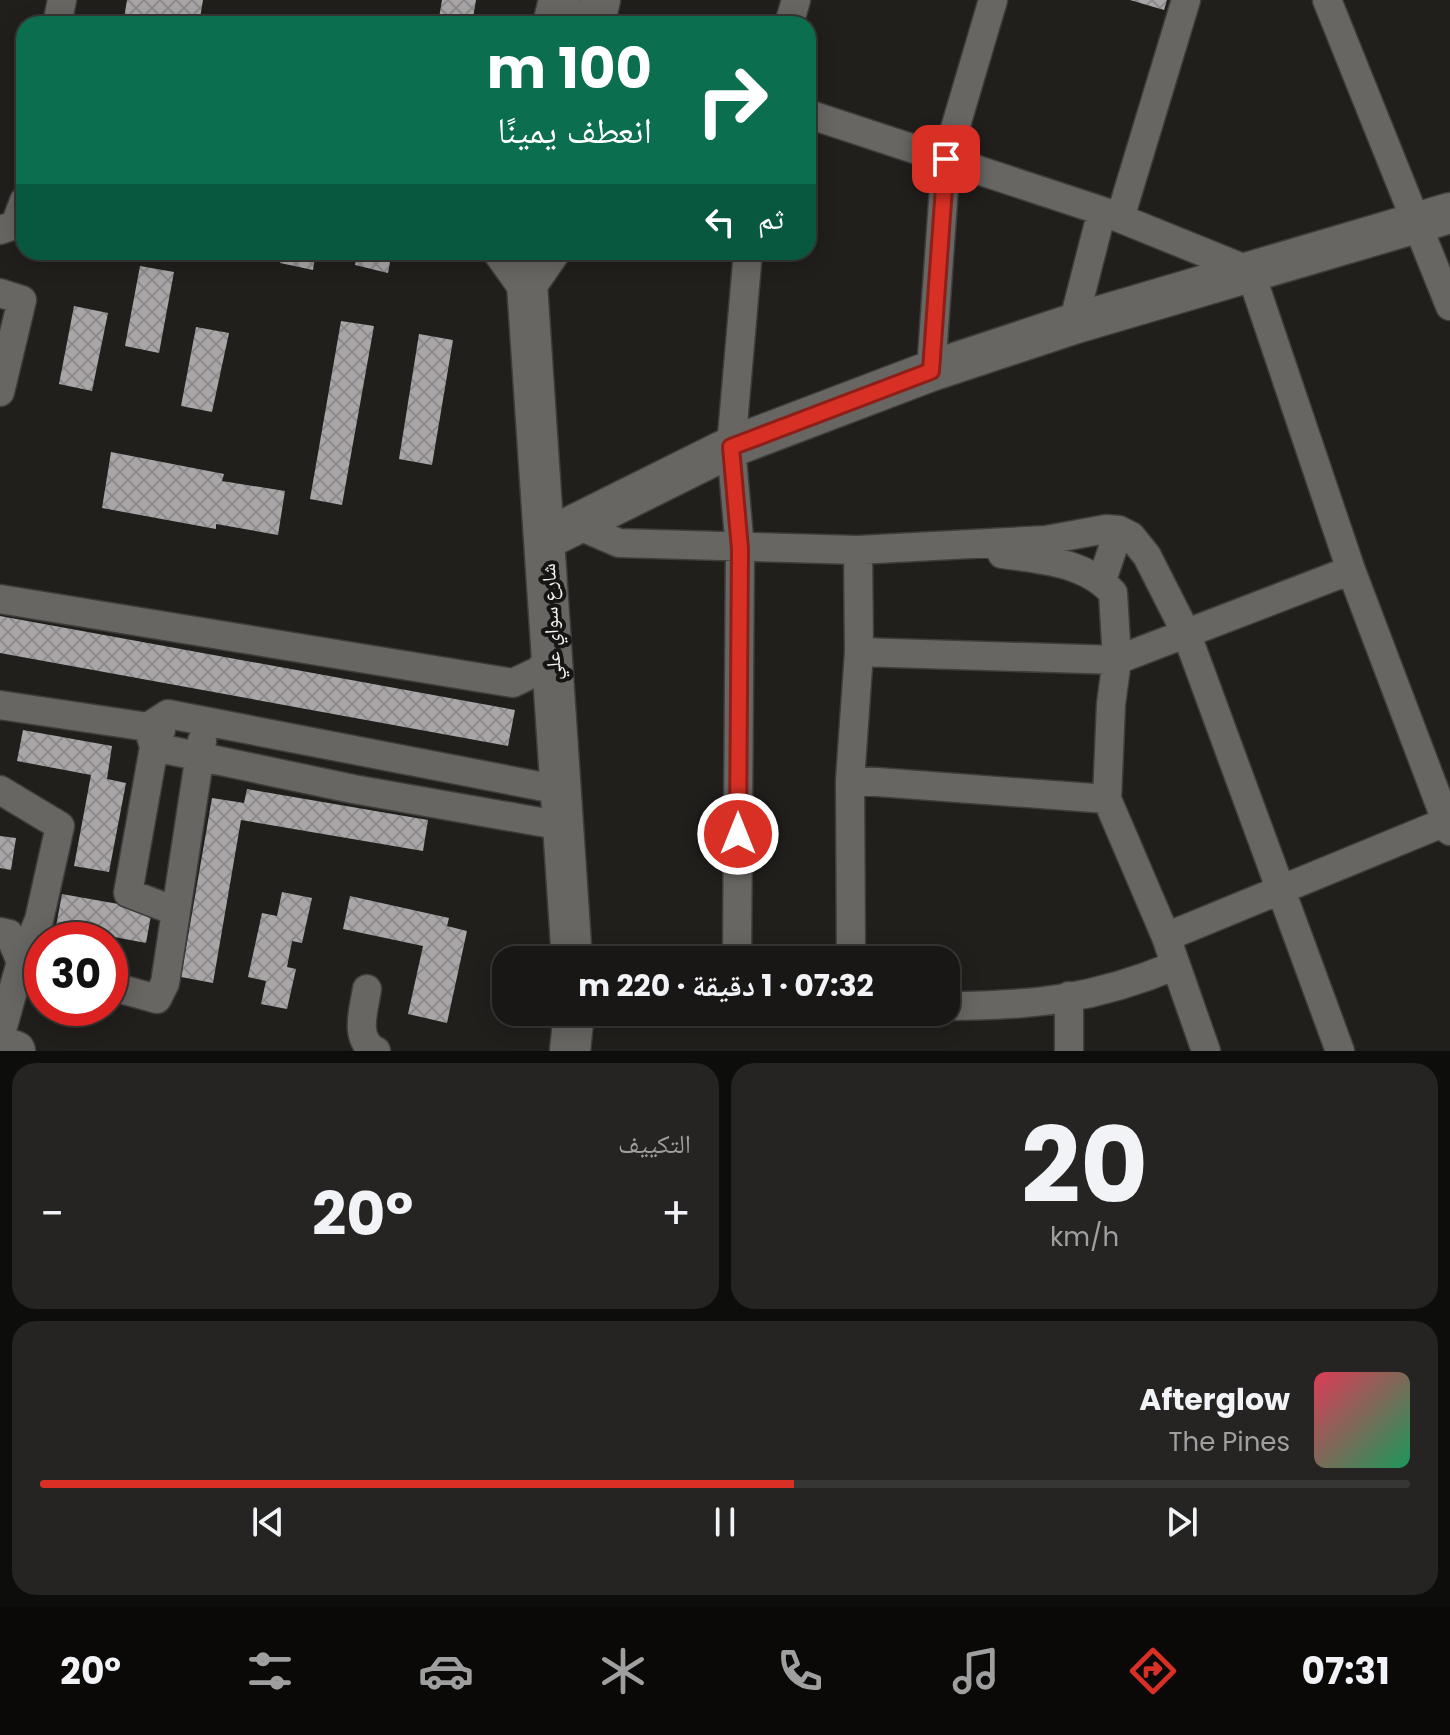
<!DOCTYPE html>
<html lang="ar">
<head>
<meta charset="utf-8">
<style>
  :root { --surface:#181715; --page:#252422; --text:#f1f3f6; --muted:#9f9fa0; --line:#363634; --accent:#d93025 }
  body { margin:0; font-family:Poppins,"Noto Naskh Arabic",sans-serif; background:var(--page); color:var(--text); direction:rtl; height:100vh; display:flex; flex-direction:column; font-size:30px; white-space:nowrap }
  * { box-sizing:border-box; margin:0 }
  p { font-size:26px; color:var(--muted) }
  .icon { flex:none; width:44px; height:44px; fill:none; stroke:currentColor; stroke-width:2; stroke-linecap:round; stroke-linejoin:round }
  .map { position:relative; height:1051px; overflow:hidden; direction:ltr }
  .side { display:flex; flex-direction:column; gap:12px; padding:12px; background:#0d0d0c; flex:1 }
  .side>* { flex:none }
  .top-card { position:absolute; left:16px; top:16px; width:800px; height:244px; border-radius:24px; box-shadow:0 4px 20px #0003,0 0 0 2px var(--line); direction:rtl; background:#0b6e4f; color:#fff; overflow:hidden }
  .speed { position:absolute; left:24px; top:922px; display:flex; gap:16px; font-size:40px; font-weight:700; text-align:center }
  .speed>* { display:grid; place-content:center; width:104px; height:104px; border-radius:50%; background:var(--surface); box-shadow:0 4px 20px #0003,0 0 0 2px var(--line); line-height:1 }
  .speed .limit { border:12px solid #d22; background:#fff; color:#111 }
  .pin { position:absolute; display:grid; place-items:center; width:68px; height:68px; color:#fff; margin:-34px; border-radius:16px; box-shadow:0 4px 12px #0006 }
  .me { position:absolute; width:88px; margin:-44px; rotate:0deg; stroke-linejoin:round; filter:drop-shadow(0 0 6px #0008) }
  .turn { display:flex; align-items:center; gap:28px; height:168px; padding:0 32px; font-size:36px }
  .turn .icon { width:104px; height:104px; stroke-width:2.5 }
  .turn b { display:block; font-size:56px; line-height:68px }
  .then { display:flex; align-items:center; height:76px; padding:0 32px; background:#0003; gap:16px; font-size:30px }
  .big { font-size:60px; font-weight:700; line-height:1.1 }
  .side .tile { flex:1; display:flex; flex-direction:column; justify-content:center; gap:12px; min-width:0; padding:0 28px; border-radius:24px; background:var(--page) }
  .side .dial { align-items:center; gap:0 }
  .dial b { font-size:104px; line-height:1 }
  .song { display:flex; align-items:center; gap:24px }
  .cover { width:96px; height:96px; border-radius:12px; background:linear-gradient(135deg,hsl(350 70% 55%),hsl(150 70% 35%)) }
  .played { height:8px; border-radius:4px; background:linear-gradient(90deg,var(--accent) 55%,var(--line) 55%) }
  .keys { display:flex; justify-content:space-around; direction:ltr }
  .heat { display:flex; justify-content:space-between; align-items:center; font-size:44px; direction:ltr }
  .side .tiles { flex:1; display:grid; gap:12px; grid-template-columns:1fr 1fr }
  .tile:last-child { grid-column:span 2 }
  .trip { position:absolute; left:492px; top:946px; width:468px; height:80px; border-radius:24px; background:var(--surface); box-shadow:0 4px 20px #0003,0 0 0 2px var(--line); font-weight:700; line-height:80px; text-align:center; direction:rtl }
  .tab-bar { display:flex; height:128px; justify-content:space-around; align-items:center; background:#0a0908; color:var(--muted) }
  .tab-bar .icon { width:56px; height:56px }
  .tab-bar .on { color:var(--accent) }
  .tab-bar b { font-size:36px; color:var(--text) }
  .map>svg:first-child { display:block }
  .building { fill:url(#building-cross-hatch) }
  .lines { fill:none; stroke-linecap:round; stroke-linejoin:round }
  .street-casing { stroke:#3e3d3b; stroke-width:31 }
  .secondary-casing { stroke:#3e3d3b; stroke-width:43 }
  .street { stroke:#676663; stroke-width:28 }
  .secondary { stroke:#676663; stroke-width:40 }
  .route-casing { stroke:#8d1f18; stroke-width:20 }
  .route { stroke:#d93025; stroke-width:14 }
  .labels { text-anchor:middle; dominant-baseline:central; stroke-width:8; stroke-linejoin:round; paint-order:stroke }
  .street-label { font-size:20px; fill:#f5f4f2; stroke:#171513 }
</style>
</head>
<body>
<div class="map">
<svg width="1450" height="1051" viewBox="0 0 1450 1051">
  <defs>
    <pattern id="building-cross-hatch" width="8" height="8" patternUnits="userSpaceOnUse" patternTransform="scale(2)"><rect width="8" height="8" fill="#aaa6a8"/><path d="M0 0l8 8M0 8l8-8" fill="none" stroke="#8d8a8c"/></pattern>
  </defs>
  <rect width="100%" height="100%" fill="#201f1c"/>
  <path class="building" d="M127,0H203L199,24H123Z
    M442,0H476L472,24H438Z
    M1130,0H1167L1164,10Z
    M282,252H316L313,270L280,263Z
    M358,252H392L388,273L355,265Z
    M140,266L174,272L159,353L125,346Z
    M74,306L108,313L92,391L59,384Z
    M341,321L374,326L342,505L310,499Z
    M196,327L229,333L212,412L181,406Z
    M419,334L453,340L432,465L399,459Z
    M111,452L224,474L222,481L285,491L278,535L216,524V529L102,508Z
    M0,616L515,710L508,746L0,653Z
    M23,730L112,746L107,779L126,783L109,872L74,866L91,775L17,761Z
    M247,789L428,820L423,851L241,820L213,983L181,977L212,798L244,803Z
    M0,836L16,838L11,870L0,868Z
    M282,892L312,898L302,943L292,941L287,967L296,969L287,1009L261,1004L266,981L248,977L262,913L277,916Z
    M62,894L152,910L146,943L56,926Z
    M350,896L449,918L447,926L467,931L447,1023L408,1014L423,946L343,929Z"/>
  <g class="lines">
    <defs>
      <path id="street" d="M1327,0L1450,306
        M57,24L62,0
        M789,24L796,0
        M808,114L1102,211L1250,271L1351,570L1450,831
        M1120,218L1186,0
        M0,230L15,225L24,201
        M0,293L22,300L0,392
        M1073,324L1102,211
        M931,371L946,159L993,0
        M577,525L619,543L858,550
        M1002,554C1040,559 1086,562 1113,593L1117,660L1111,704L1107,799L1166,937L1206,1051
        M1102,580L1119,530
        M0,599L513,683L538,671L552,656
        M859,652L1117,660L1351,570
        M0,705L148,727L168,714L560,790
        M148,727L154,747L353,789L563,826
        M161,730L154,747L128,893L175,911
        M850,780L1107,799
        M0,790L60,826L39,920L21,962L0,1037
        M0,932L9,934L21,962L42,968
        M1166,937L1450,820
        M737,960L740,549L731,447L748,252
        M851,960L850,780L859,652L858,550L1046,540L1106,529L1119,530L1131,536L1147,556L1187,635L1340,1051
        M110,986L157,999L165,983L202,741
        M367,989C364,1009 353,1040 376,1051
        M1069,996V1051
        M946,1006C1032,1006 1096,999 1176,965"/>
      <path id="secondary" d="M553,24L559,0
        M594,24L600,0
        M504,252L527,284L572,960
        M527,284L549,252
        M546,539L731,447L931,371L1073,324L1450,213
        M0,1047L15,1051
        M570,1051L574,1012"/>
    </defs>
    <use href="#street" class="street-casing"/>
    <use href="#secondary" class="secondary-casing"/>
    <use href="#street" class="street"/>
    <use href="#secondary" class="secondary"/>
  </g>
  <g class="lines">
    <defs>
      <path id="route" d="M738,834L740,549L731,447L931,371L946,159"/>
    </defs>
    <use href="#route" class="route-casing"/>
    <use href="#route" class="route"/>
  </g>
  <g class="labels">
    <g class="street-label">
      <text transform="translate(551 622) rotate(-93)">شارع سواي علي</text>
    </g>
  </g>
</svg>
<div class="speed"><div class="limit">30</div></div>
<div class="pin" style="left:946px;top:159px;background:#d93025"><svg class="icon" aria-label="arrive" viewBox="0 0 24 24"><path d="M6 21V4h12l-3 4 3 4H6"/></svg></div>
<svg class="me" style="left:738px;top:834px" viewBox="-20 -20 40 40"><circle r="17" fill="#d93025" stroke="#fff" stroke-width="3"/><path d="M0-11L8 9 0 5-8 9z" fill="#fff"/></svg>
<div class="trip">07:32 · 1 دقيقة · 220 m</div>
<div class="top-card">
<div class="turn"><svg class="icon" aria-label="right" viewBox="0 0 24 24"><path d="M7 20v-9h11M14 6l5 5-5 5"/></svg><div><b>100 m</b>انعطف يمينًا</div></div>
<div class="then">ثم<svg class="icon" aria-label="left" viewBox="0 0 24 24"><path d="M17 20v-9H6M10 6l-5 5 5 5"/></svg></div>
</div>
</div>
<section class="side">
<div class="tiles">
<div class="tile dial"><b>20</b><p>km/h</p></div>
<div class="tile"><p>التكييف</p>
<div class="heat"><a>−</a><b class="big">20°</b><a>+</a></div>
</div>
<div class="tile">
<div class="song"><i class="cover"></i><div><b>Afterglow</b><p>The Pines</p></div></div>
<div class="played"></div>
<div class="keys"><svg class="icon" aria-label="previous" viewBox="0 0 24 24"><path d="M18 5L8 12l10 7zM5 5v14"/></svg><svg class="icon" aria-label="pause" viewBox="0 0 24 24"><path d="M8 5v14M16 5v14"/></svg><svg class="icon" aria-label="next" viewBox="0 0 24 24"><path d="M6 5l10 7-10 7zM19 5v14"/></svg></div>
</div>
</div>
</section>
<nav class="tab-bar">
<b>07:31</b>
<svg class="icon on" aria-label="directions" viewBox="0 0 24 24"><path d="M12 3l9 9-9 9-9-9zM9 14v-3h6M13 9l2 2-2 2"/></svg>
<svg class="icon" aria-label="music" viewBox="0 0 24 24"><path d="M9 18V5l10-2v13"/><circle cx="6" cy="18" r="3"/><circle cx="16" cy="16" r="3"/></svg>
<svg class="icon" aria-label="phone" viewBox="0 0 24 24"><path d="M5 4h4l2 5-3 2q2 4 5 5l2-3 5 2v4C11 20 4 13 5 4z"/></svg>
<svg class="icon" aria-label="climate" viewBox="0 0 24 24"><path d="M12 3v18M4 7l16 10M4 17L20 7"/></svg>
<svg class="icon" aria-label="car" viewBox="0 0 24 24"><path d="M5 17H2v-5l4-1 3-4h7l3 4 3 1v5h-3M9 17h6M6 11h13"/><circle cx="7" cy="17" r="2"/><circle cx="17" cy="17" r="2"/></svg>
<svg class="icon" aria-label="filters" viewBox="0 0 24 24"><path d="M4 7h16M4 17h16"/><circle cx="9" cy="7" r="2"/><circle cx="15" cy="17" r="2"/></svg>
<b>20°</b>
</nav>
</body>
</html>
